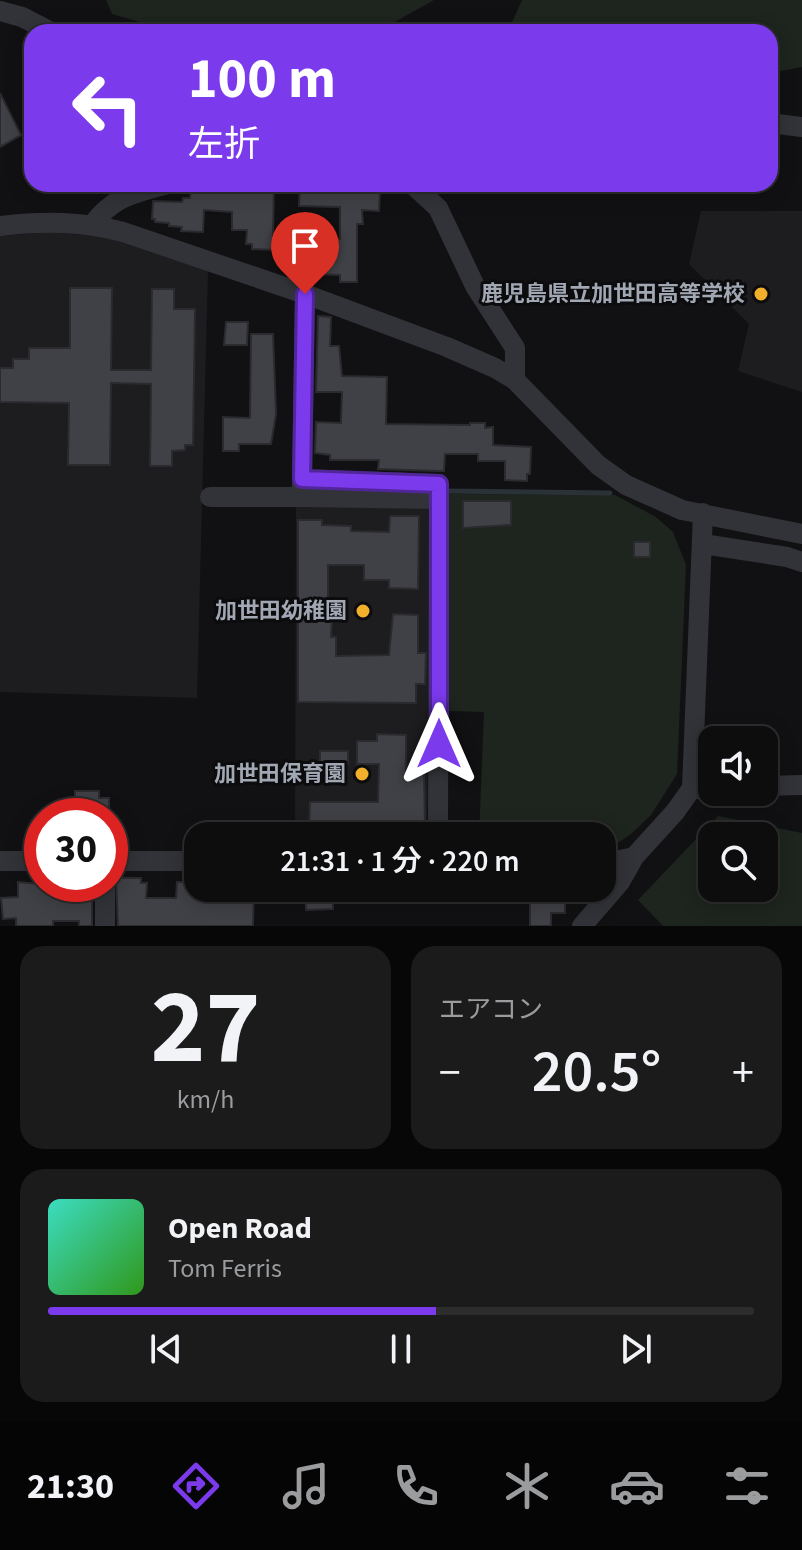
<!DOCTYPE html>
<html lang="ja">
<head>
<meta charset="utf-8">
<style>
  :root { --surface:#0d0d0e; --page:#1b1b1c; --text:#f1f3f6; --muted:#9a9c9e; --line:#2d2d2e; --accent:#7c3aed }
  body { margin:0; font-family:"Source Sans 3","Noto Sans JP",sans-serif; background:var(--page); color:var(--text); height:100vh; display:flex; flex-direction:column; font-size:30px; white-space:nowrap }
  * { box-sizing:border-box; margin:0 }
  p { font-size:26px; color:var(--muted) }
  .icon { flex:none; width:44px; height:44px; fill:none; stroke:currentColor; stroke-width:2; stroke-linecap:round; stroke-linejoin:round }
  .map { position:relative; height:926px; overflow:hidden }
  .sheet { display:flex; flex-direction:column; gap:20px; padding:20px; background:#070708; flex:1 }
  .sheet>* { flex:none }
  .banner { position:absolute; left:24px; top:24px; width:754px; height:168px; border-radius:24px; box-shadow:0 4px 20px #0003,0 0 0 2px var(--line); background:#7c3aed; color:#fff; overflow:hidden }
  .fabs { position:absolute; left:698px; top:726px; display:grid; gap:16px }
  .fabs a { display:grid; place-items:center; width:80px; height:80px; border-radius:16px; background:var(--surface); box-shadow:0 4px 20px #0003,0 0 0 2px var(--line); font-size:40px }
  .speed { position:absolute; left:24px; top:798px; display:flex; gap:16px; font-size:40px; font-weight:700; text-align:center }
  .speed>* { display:grid; place-content:center; width:104px; height:104px; border-radius:50%; background:var(--surface); box-shadow:0 4px 20px #0003,0 0 0 2px var(--line); line-height:1 }
  .speed .limit { border:12px solid #d22; background:#fff; color:#111 }
  .pin { position:absolute; display:grid; place-items:center; width:68px; height:68px; color:#fff; margin:-82px -34px; border-radius:50% 50% 50% 0; rotate:-45deg; box-shadow:0 0 8px #0007 }
  .pin .icon { rotate:45deg }
  .me { position:absolute; width:88px; margin:-44px; rotate:0deg; stroke-linejoin:round; filter:drop-shadow(0 0 6px #0008) }
  .turn { display:flex; align-items:center; gap:28px; height:168px; padding:0 32px; font-size:36px }
  .turn .icon { width:104px; height:104px; stroke-width:2.5 }
  .turn b { display:block; font-size:56px; line-height:68px }
  .big { font-size:60px; font-weight:600; line-height:1.1 }
  .sheet .tile { flex:1; display:flex; flex-direction:column; justify-content:center; gap:12px; min-width:0; padding:0 28px; border-radius:24px; background:var(--page) }
  .sheet .dial { align-items:center; gap:0 }
  .dial b { font-size:104px; line-height:1 }
  .song { display:flex; align-items:center; gap:24px }
  .cover { width:96px; height:96px; border-radius:12px; background:linear-gradient(135deg,hsl(170 70% 55%),hsl(110 70% 35%)) }
  .played { height:8px; border-radius:4px; background:linear-gradient(90deg,var(--accent) 55%,var(--line) 55%) }
  .keys { display:flex; justify-content:space-around; direction:ltr }
  .heat { display:flex; justify-content:space-between; align-items:center; font-size:44px; direction:ltr }
  .sheet .tiles { flex:1; display:grid; gap:20px; grid-template-columns:1fr 1fr }
  .tile:last-child { grid-column:span 2 }
  .trip { position:absolute; left:184px; top:822px; width:432px; height:80px; border-radius:24px; background:var(--surface); box-shadow:0 4px 20px #0003,0 0 0 2px var(--line); font-weight:600; line-height:80px; text-align:center }
  .tab-bar { display:flex; height:128px; justify-content:space-around; align-items:center; background:#050506; color:var(--muted) }
  .tab-bar .icon { width:56px; height:56px }
  .tab-bar .current { color:var(--accent) }
  .tab-bar b { font-size:36px; color:var(--text) }
  .map>svg:first-child { display:block }
  .built { fill:#1d1d20 }
  .green { fill:#1d251e; fill-rule:evenodd }
  .lines { fill:none; stroke-linecap:round; stroke-linejoin:round }
  .stream { stroke:#2a3238; stroke-width:5 }
  .building { fill:#404146; stroke:#2b2b2f; stroke-width:2 }
  .minor { stroke:#323338; stroke-width:20 }
  .route-casing { stroke:#51269a; stroke-width:20 }
  .route { stroke:#7c3aed; stroke-width:14 }
  .poi-dot { fill:#f1af2b; stroke:#0c0c0e; stroke-width:3 }
  .labels { text-anchor:middle; dominant-baseline:central; stroke-width:6; stroke-linejoin:round; paint-order:stroke }
  .poi-label { font-size:22px; font-weight:bold; fill:#a2a8b3; stroke:#0c0c0e; text-anchor:end }
</style>
</head>
<body>
<div class="map">
<svg width="802" height="926" viewBox="0 0 802 926">
  <rect width="100%" height="100%" fill="#111113"/>
  <path class="built" d="M701,211H802V392L738,371L749,324L689,264Z
    M51,232L106,237L208,271L197,698L0,692V236Z
    M296,504H426L431,511L427,836H295Z"/>
  <path class="green" d="M106,0H434L377,32H174L112,14Z
    M522,0H802V67L770,73V32H520L509,29Z
    M448,494L615,495L656,517L673,532L686,565L677,774L651,815L630,835L616,844L602,846V836H479L484,712L447,711Z
    M718,816L802,833V926H663L638,900ZM764,836V888H712V836Z"/>
  <g class="lines">
    <path class="stream" d="M443,491L610,493"/>
  </g>
  <path class="building" d="M0,93L21,135L0,147Z
    M227,184L274,186L273,236L283,237L340,239V207L299,206L300,184H359V190L380,192L379,211L362,210L363,224H357V282H340V275L306,274V262H297V251L252,249V244H246L247,230H232V212L204,210L203,232L181,231L182,227L169,226V223L155,222V219H152L153,201L182,202L183,198H190L191,185L227,187Z
    M70,288H112L111,370H151L152,289H174V309H195L193,445H185V450L172,451V466H150L151,384L111,383L110,465H68L69,403L0,402V368H13V359H29V348H70Z
    M318,316L331,317L330,346H339L342,376L387,377L386,424L470,425V423H485V428L493,427V445L531,447L530,474H527V481L505,480V461H478V454H445L444,471H439L378,469L379,460H330V455L315,453L316,422L341,423L342,392H316Z
    M226,322H248L247,345H224Z
    M251,334H273L276,414L271,444H239V451H223V417L250,418Z
    M463,501H511V525L463,528Z
    M390,516H419L418,589L389,588V580H364V565H328V617H332L331,637H336V656L389,655L393,614L418,615V653H426L425,684H416V703L298,702V520H322V525L351,526V531L389,532Z
    M634,542H650V557H634Z
    M377,734L406,735V774H424L425,824H420V831L322,832V830H309L310,802H378L379,764H357V741H377Z
    M320,751H348V764H320Z
    M75,791H99V798H109V816H75Z
    M116,878H141V883H147L146,898H176L177,882H198V888H254L253,926H118Z
    M18,882L72,887V884H92V926H79V921H53V926H16V918L3,919L1,898L18,897Z
    M305,888H333V909L306,910Z
    M530,888H565V913H551V926H530Z"/>
  <g class="lines">
    <path class="minor" d="M0,11L22,17L51,32
      M770,123L802,127
      M412,184L438,208L475,286L515,348V380
      M93,224C114,196 135,193 167,184
      M0,226C43,221 81,221 123,232L305,294L447,347L495,368L515,380L598,465L626,485L682,510L802,534
      M305,294L302,479L439,484L438,836
      M210,497H301L302,484
      M301,497L439,499
      M703,544L787,557L802,562
      M764,786L802,785
      M692,788L712,791
      M0,861H42
      M110,861H198
      M602,864L634,857
      M105,926V884
      M582,926L620,882L634,857L675,812L692,788L703,513"/>
  </g>
  <g class="lines">
    <defs>
      <path id="route" d="M305,294L302,479L439,484V744"/>
    </defs>
    <use href="#route" class="route-casing"/>
    <use href="#route" class="route"/>
  </g>
  <g class="poi-dot">
    <circle cx="761" cy="294" r="8"/>
    <circle cx="363" cy="611" r="8"/>
    <circle cx="362" cy="774" r="8"/>
  </g>
  <g class="labels">
    <g class="poi-label">
      <text x="745" y="294">鹿児島県立加世田高等学校</text>
      <text x="347" y="611">加世田幼稚園</text>
      <text x="346" y="774">加世田保育園</text>
    </g>
  </g>
</svg>
<div class="fabs">
<a><svg class="icon" aria-label="sound" viewBox="0 0 24 24"><path d="M4 9h4l5-4v14l-5-4H4zM17 9q2 3 0 6"/></svg></a>
<a><svg class="icon" aria-label="search" viewBox="0 0 24 24"><circle cx="10" cy="10" r="6"/><path d="M15 15l6 6"/></svg></a>
</div>
<div class="speed"><div class="limit">30</div></div>
<div class="pin" style="left:305px;top:294px;background:#d93025"><svg class="icon" aria-label="arrive" viewBox="0 0 24 24"><path d="M6 21V4h12l-3 4 3 4H6"/></svg></div>
<svg class="me" style="left:439px;top:744px" viewBox="-20 -20 40 40"><path d="M0-17L14 15 0 8-14 15z" fill="#7c3aed" stroke="#fff" stroke-width="4"/></svg>
<div class="trip">21:31 · 1 分 · 220 m</div>
<div class="banner">
<div class="turn"><svg class="icon" aria-label="left" viewBox="0 0 24 24"><path d="M17 20v-9H6M10 6l-5 5 5 5"/></svg><div><b>100 m</b>左折</div></div>
</div>
</div>
<section class="sheet">
<div class="tiles">
<div class="tile dial"><b>27</b><p>km/h</p></div>
<div class="tile"><p>エアコン</p>
<div class="heat"><a>−</a><b class="big">20.5°</b><a>+</a></div>
</div>
<div class="tile">
<div class="song"><i class="cover"></i><div><b>Open Road</b><p>Tom Ferris</p></div></div>
<div class="played"></div>
<div class="keys"><svg class="icon" aria-label="previous" viewBox="0 0 24 24"><path d="M18 5L8 12l10 7zM5 5v14"/></svg><svg class="icon" aria-label="pause" viewBox="0 0 24 24"><path d="M8 5v14M16 5v14"/></svg><svg class="icon" aria-label="next" viewBox="0 0 24 24"><path d="M6 5l10 7-10 7zM19 5v14"/></svg></div>
</div>
</div>
</section>
<nav class="tab-bar">
<b>21:30</b>
<svg class="icon current" aria-label="directions" viewBox="0 0 24 24"><path d="M12 3l9 9-9 9-9-9zM9 14v-3h6M13 9l2 2-2 2"/></svg>
<svg class="icon" aria-label="music" viewBox="0 0 24 24"><path d="M9 18V5l10-2v13"/><circle cx="6" cy="18" r="3"/><circle cx="16" cy="16" r="3"/></svg>
<svg class="icon" aria-label="phone" viewBox="0 0 24 24"><path d="M5 4h4l2 5-3 2q2 4 5 5l2-3 5 2v4C11 20 4 13 5 4z"/></svg>
<svg class="icon" aria-label="climate" viewBox="0 0 24 24"><path d="M12 3v18M4 7l16 10M4 17L20 7"/></svg>
<svg class="icon" aria-label="car" viewBox="0 0 24 24"><path d="M5 17H2v-5l4-1 3-4h7l3 4 3 1v5h-3M9 17h6M6 11h13"/><circle cx="7" cy="17" r="2"/><circle cx="17" cy="17" r="2"/></svg>
<svg class="icon" aria-label="filters" viewBox="0 0 24 24"><path d="M4 7h16M4 17h16"/><circle cx="9" cy="7" r="2"/><circle cx="15" cy="17" r="2"/></svg>
</nav>
</body>
</html>
